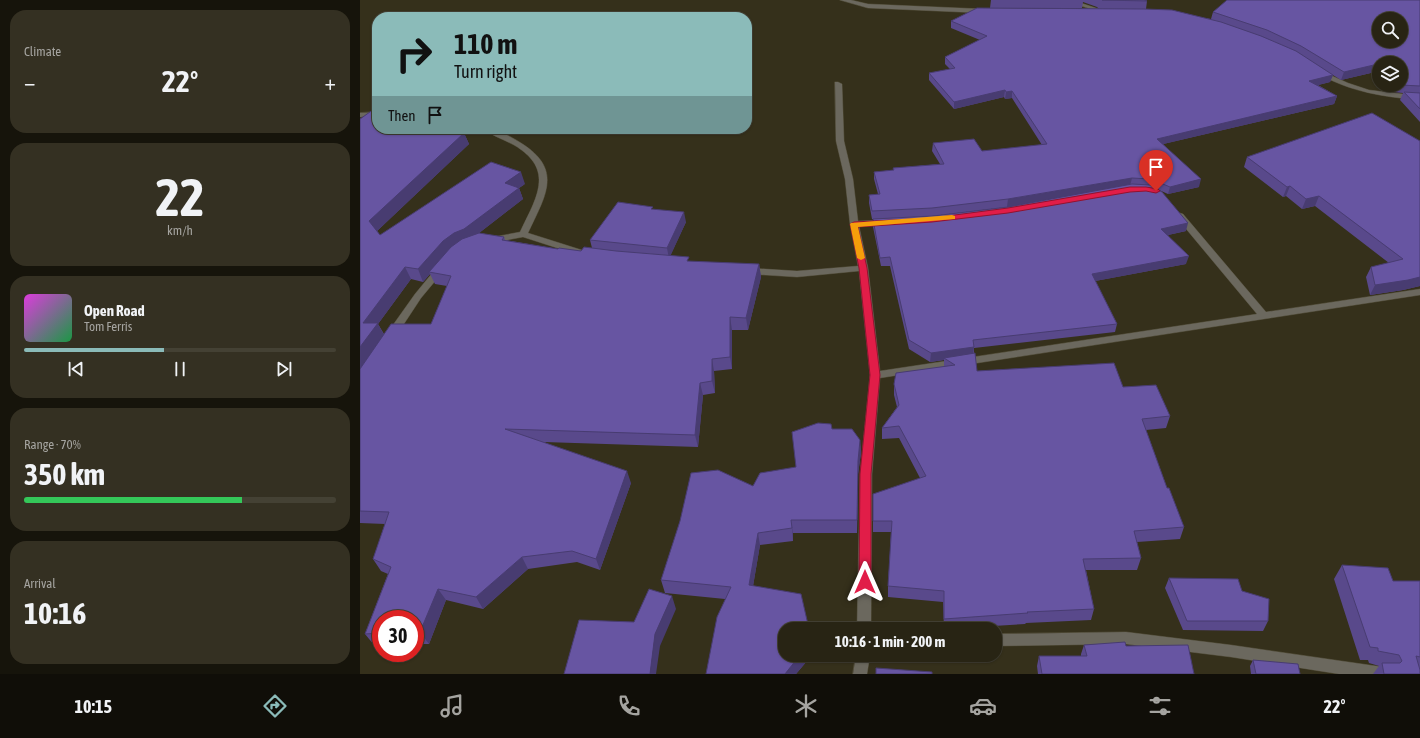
<!DOCTYPE html>
<html lang="en">
<head>
<meta charset="utf-8">
<style>
  :root { --surface:#282414; --page:#343022; --text:#f1f3f6; --muted:#a5a4a0; --line:#444134; --accent:#8bbbb9 }
  body { margin:0; font-family:"Asap Condensed",sans-serif; background:var(--page); color:var(--text); height:100vh; display:flex; flex-direction:column; font-size:15px; white-space:nowrap }
  * { box-sizing:border-box; margin:0 }
  p { font-size:13px; color:var(--muted) }
  .icon { flex:none; width:22px; height:22px; fill:none; stroke:currentColor; stroke-width:2; stroke-linecap:round; stroke-linejoin:round }
  .map { position:relative; flex:1; overflow:hidden }
  .sheet { display:flex; flex-direction:column; gap:10px; padding:10px; background:#16140b; width:360px }
  .sheet>* { flex:none }
  .hud { position:absolute; left:12px; top:12px; width:380px; height:122px; border-radius:16px; box-shadow:0 1px 3px #0004,0 0 0 1px var(--line); background:#8bbbb9; color:#111; overflow:hidden }
  .buttons { position:absolute; left:1012px; top:12px; display:grid; gap:8px }
  .buttons a { display:grid; place-items:center; width:36px; height:36px; border-radius:50%; background:var(--surface); box-shadow:0 1px 3px #0004,0 0 0 1px var(--line); font-size:20px }
  .speed { position:absolute; left:12px; top:610px; display:flex; gap:8px; font-size:20px; font-weight:700; text-align:center }
  .speed>* { display:grid; place-content:center; width:52px; height:52px; border-radius:50%; background:var(--surface); box-shadow:0 1px 3px #0004,0 0 0 1px var(--line); line-height:1 }
  .speed .limit { border:6px solid #d22; background:#fff; color:#111 }
  .pin { position:absolute; display:grid; place-items:center; width:34px; height:34px; color:#fff; margin:-41px -17px; border-radius:50% 50% 50% 0; rotate:-45deg; box-shadow:0 0 4px #0007 }
  .pin .icon { rotate:45deg }
  .me { position:absolute; width:44px; margin:-22px; rotate:0deg; stroke-linejoin:round; filter:drop-shadow(0 0 3px #0008) }
  .turn { display:flex; align-items:center; gap:14px; height:84px; padding:0 16px; font-size:18px }
  .turn .icon { width:52px; height:52px; stroke-width:2.5 }
  .turn b { display:block; font-size:28px; line-height:34px }
  .then { display:flex; align-items:center; height:38px; padding:0 16px; background:#0003; gap:8px; font-size:15px }
  .big { font-size:30px; font-weight:700; line-height:1.1 }
  .sheet .widget { flex:1; display:flex; flex-direction:column; justify-content:center; gap:6px; min-width:0; padding:0 14px; border-radius:16px; background:var(--page) }
  .sheet .dial { align-items:center; gap:0 }
  .dial b { font-size:52px; line-height:1 }
  .song { display:flex; align-items:center; gap:12px }
  .cover { width:48px; height:48px; border-radius:6px; background:linear-gradient(135deg,hsl(300 70% 55%),hsl(140 70% 35%)) }
  .played { height:4px; border-radius:2px; background:linear-gradient(90deg,var(--accent) 45%,var(--line) 45%) }
  .keys { display:flex; justify-content:space-around; direction:ltr }
  .heat { display:flex; justify-content:space-between; align-items:center; font-size:22px; direction:ltr }
  .charge { height:6px; border-radius:3px; background:linear-gradient(90deg,#34c759 70%,var(--line) 0) }
  .trip { position:absolute; left:418px; top:622px; width:224px; height:40px; border-radius:16px; background:var(--surface); box-shadow:0 1px 3px #0004,0 0 0 1px var(--line); font-weight:700; line-height:40px; text-align:center }
  .menu { display:flex; height:64px; justify-content:space-around; align-items:center; background:#100e08; color:var(--muted) }
  .menu .icon { width:28px; height:28px }
  .menu .selected { color:var(--accent) }
  .menu b { font-size:18px; color:var(--text) }
  main { display:flex; flex:1; min-height:0 }
  .map>svg:first-child { display:block }
  .lines { fill:none; stroke-linecap:round; stroke-linejoin:round }
  .street-casing { stroke:#504b37; stroke-width:1 }
  .street { fill:#6b685e; fill-rule:evenodd }
  .wall { fill:#59498b; fill-rule:evenodd }
  .shaded-wall { fill:#483c71 }
  .building { fill:#6755a2; stroke:#483c71; fill-rule:evenodd }
  .route { fill:#e11d48; stroke:#92132f }
  .slow { fill:#f59e0b }
</style>
</head>
<body>
<main>
<section class="sheet">
<div class="widget"><p>Climate</p>
<div class="heat"><a>−</a><b class="big">22°</b><a>+</a></div>
</div>
<div class="widget dial"><b>22</b><p>km/h</p></div>
<div class="widget">
<div class="song"><i class="cover"></i><div><b>Open Road</b><p>Tom Ferris</p></div></div>
<div class="played"></div>
<div class="keys"><svg class="icon" aria-label="previous" viewBox="0 0 24 24"><path d="M18 5L8 12l10 7zM5 5v14"/></svg><svg class="icon" aria-label="pause" viewBox="0 0 24 24"><path d="M8 5v14M16 5v14"/></svg><svg class="icon" aria-label="next" viewBox="0 0 24 24"><path d="M6 5l10 7-10 7zM19 5v14"/></svg></div>
</div>
<div class="widget"><p>Range · 70%</p><b class="big">350 km</b><div class="charge"></div></div>
<div class="widget"><p>Arrival</p><b class="big">10:16</b></div>
</section>
<div class="map">
<svg width="1060" height="674" viewBox="0 0 1060 674">
  <rect width="100%" height="100%" fill="#35301b"/>
  <g class="lines">
    <defs>
      <path id="street" d="M480,0H491L508,4L623,9L626,11L623,13L508,8Z
        M703,0H712L748,12L743,13Z
        M961,71L988,83L1009,90L1060,96V100C1024,97 991,92 959,74V72Z
        M475,82H478L482,84L484,141L493,179L498,221L526,220L530,223L526,226H499L508,268L520,371L897,314L817,218L816,216L820,213L823,214L906,312L1060,289V295L520,378L512,474L511,629H497L500,474L510,375L499,271L437,277L388,274L383,271L388,268L437,271L498,266L490,224L485,179L476,141Z
        M17,112V116L0,117V113Z
        M124,129C138,129 150,136 161,143C204,170 185,196 168,233L228,252L230,254L228,256H222L163,237L131,243L128,242L127,240L128,238L160,232C176,198 196,170 154,145C145,140 132,136 124,129Z
        M81,265L86,268L61,298L36,336H28L27,334L28,332L55,294L78,266Z
        M766,632L871,645L1023,667L1028,669L1030,674H979L871,657L766,644L635,646V634Z
        M496,655H510L507,674H493Z"/>
    </defs>
    <use href="#street" class="street-casing"/>
    <use href="#street" class="street"/>
  </g>
  <path class="wall" d="M631,0H784L787,1L786,9L851,19L853,12L1060,0V122L1040,100L1043,93L1033,92L1027,85H1041V63H1019V77L1015,72L981,80L950,61L973,75L970,82L958,85L977,96L974,104L803,144L839,187L808,194L799,190L826,231L808,235L826,264L735,281L757,324L755,332L614,348V354L617,371L763,387L810,416L806,428L786,430L807,488L824,527L820,539L777,542L781,558L777,570H726L734,609L731,620L666,623L665,624L584,629L583,602L528,597V586L531,532H513V521L560,478L539,438L522,439V428L537,407L534,395V384L584,366V360L570,362L549,349L530,266H521L513,227V219H512L509,203V195L518,194L514,179V172L533,170V168L580,164L572,151L573,143L622,151L682,145L652,98L645,99L644,97L594,109L569,80V73L590,69L585,64V57L620,40L591,28V21L739,9L737,7L723,2L722,8H630ZM717,195L648,207L573,216L514,219L572,216L647,207Z
    M0,119L104,133L109,144L17,231L20,235L165,184L159,188L163,199L119,233L144,237L145,240L198,249L221,251L232,248L230,240L293,209L326,222L310,256L329,262L399,264L401,277L388,330H372V369L354,371L355,393L343,395L338,447L184,442L271,483L240,570L217,562L168,569L123,609L86,600L69,644H55V619H21V645H14L5,634L28,574L21,571L13,559L25,524L0,523ZM70,274L75,284L87,286L71,324L24,334L18,324L51,279L63,282Z
    M1060,141V286L1043,290L1010,295L1006,277L1011,267L1029,263L955,206L942,209L926,196L923,197L884,167L887,157Z
    M472,429L500,440L501,453L498,474L497,533H433V541L400,545L393,586L425,655H452L436,674L365,599L305,593L301,580L393,486L436,467Z
    M982,565L1033,581H1060V674H1013L1019,666L1009,663L1008,660H1000L974,579Z
    M809,578L908,621L903,631L823,630L805,588Z
    M724,645L766,646L834,674H678L677,666L679,656H721V654Z
    M893,660L940,674H891L890,666Z"/>
  <path class="shaded-wall" d="M1018,64L1015,72L981,80L984,72Z
    M973,75L970,82L947,88L949,81Z
    M645,90L644,97L594,109V102Z
    M652,91V98L645,99L646,92Z
    M977,96L974,104L795,146L797,139Z
    M104,133L109,144L15,233L9,221Z
    M161,172L165,184L159,188L163,199L69,272L70,274L63,282L58,269L83,241L145,183Z
    M772,178L770,186L647,207L648,199Z
    M841,179L839,187L808,194L810,187Z
    M930,186L926,196L923,197L927,187Z
    M959,196L955,206L942,209L946,199Z
    M324,212L326,222L309,259L307,248Z
    M828,223L826,231L799,237L801,229Z
    M829,256L826,264L730,282L732,274Z
    M399,264L401,277L388,330L386,318Z
    M45,267L51,279L18,324L24,335L0,369V347L3,323Z
    M1060,277V286L1043,290L1010,295L1015,285Z
    M370,317L372,330V369L370,357Z
    M614,347L613,355L584,358V360L570,362L571,353Z
    M352,359L354,371L355,393L352,381Z
    M340,383L343,395L338,447L335,435Z
    M500,440L501,453L498,474L497,533V520L498,461Z
    M267,471L271,483L240,570L236,559Z
    M431,520L433,533V541L432,528Z
    M398,533L400,545L391,598L389,585Z
    M162,557L168,569L123,609L116,597Z
    M78,589L86,600L69,644L60,632Z
    M312,596L316,609L300,646L296,674H290L295,634Z
    M440,655H452L436,674H425Z"/>
  <path class="building" d="M742,0H784L787,1Z
    M867,0H1060V86L1041,85V63H1019V65L1018,64L984,72L941,46L907,30L853,12ZM1019,19H1041V41H1019Z
    M617,8L784,9L812,10L861,22L901,36L936,51L973,75L949,81L977,96L797,139L841,179L810,187L791,179L772,178L648,199L572,208L512,211L509,195L520,194L514,172L534,170L533,168L584,164L573,143L614,139L622,151L687,144L652,91L646,92L645,90L594,102L569,73L595,68L585,57L627,36L591,21Z
    M1044,92L1060,93V109Z
    M17,107V129H78L104,133L9,221L20,235L131,162L161,172L145,183L159,188L104,229L94,233L83,241L58,269L45,267L3,323H18L0,347V119Z
    M1012,113L1060,141V277L1048,280L1015,285L1011,267L1043,259L959,196L946,199L930,186L927,187L887,157Z
    M772,184L790,185L802,192L828,223L801,229L829,256L732,274L757,324L613,340L614,347L571,353L549,340L530,257L520,258L513,219L573,216L648,207Z
    M258,202L293,207L291,209L324,212L307,248L230,240Z
    M119,233L144,237L142,240L198,249L199,248L221,251L224,247L256,251L329,257L327,261L399,264L386,318L370,317V357L352,359V381L340,383L335,435L145,429L267,471L236,559L212,551L162,557L116,597L78,589L60,632L55,633V619H21V633L5,634L31,567L13,559L29,512L0,511V369L31,324H71L91,276L69,272L91,247L102,239Z
    M615,353L617,371L754,363L763,387L796,385L810,416L782,419L807,488H809L824,527L774,531L781,558L723,559L734,609L667,612L668,613L584,619V591L528,586L532,521H513V494L566,476L539,426L522,428L539,405L534,384L536,373L595,365L584,358Z
    M458,423L471,424L472,429H492L500,440L498,461L497,520H431L432,528L398,533L389,585L441,594L449,629H425V655H440L425,674H346L357,617L371,587L301,580L320,521L331,473L358,470L393,486L400,473L436,467L432,432Z
    M982,565L1028,568L1033,581H1060V657L1056,656L1060,670V674H1024L1022,663H1040L1042,661L1039,655L1018,651V648L1010,647Z
    M809,578L878,579L882,591L909,599L908,621H827Z
    M289,589L312,596L295,634L290,674H204L219,620L274,622Z
    M765,642L766,646L828,645L834,674H682L679,656H727L724,645Z
    M893,660L938,664L940,674H896Z
    M516,668L572,672V674H516Z"/>
  <path class="route" d="M770,187H786L798,189L800,191L796,193L786,191L770,192L648,213L572,222L498,227L507,268L520,375L511,474V582L509,586L505,588L501,586L499,582L500,474L510,375L499,268L490,224L494,222L572,218L648,208Z"/>
  <path class="slow" d="M592,215L595,216V219L498,227L505,258L501,260L497,258L490,224L491,223Z"/>
</svg>
<div class="buttons">
<a><svg class="icon" aria-label="search" viewBox="0 0 24 24"><circle cx="10" cy="10" r="6"/><path d="M15 15l6 6"/></svg></a>
<a><svg class="icon" aria-label="layers" viewBox="0 0 24 24"><path d="M12 4l9 5-9 5-9-5zM3 14l9 5 9-5"/></svg></a>
</div>
<div class="speed"><div class="limit">30</div></div>
<div class="pin" style="left:796px;top:191px;background:#d93025"><svg class="icon" aria-label="arrive" viewBox="0 0 24 24"><path d="M6 21V4h12l-3 4 3 4H6"/></svg></div>
<svg class="me" style="left:505px;top:582px" viewBox="-20 -20 40 40"><path d="M0-17L14 15 0 8-14 15z" fill="#e11d48" stroke="#fff" stroke-width="4"/></svg>
<div class="trip">10:16 · 1 min · 200 m</div>
<div class="hud">
<div class="turn"><svg class="icon" aria-label="right" viewBox="0 0 24 24"><path d="M7 20v-9h11M14 6l5 5-5 5"/></svg><div><b>110 m</b>Turn right</div></div>
<div class="then">Then<svg class="icon" aria-label="arrive" viewBox="0 0 24 24"><path d="M6 21V4h12l-3 4 3 4H6"/></svg></div>
</div>
</div>
</main>
<nav class="menu">
<b>10:15</b>
<svg class="icon selected" aria-label="directions" viewBox="0 0 24 24"><path d="M12 3l9 9-9 9-9-9zM9 14v-3h6M13 9l2 2-2 2"/></svg>
<svg class="icon" aria-label="music" viewBox="0 0 24 24"><path d="M9 18V5l10-2v13"/><circle cx="6" cy="18" r="3"/><circle cx="16" cy="16" r="3"/></svg>
<svg class="icon" aria-label="phone" viewBox="0 0 24 24"><path d="M5 4h4l2 5-3 2q2 4 5 5l2-3 5 2v4C11 20 4 13 5 4z"/></svg>
<svg class="icon" aria-label="climate" viewBox="0 0 24 24"><path d="M12 3v18M4 7l16 10M4 17L20 7"/></svg>
<svg class="icon" aria-label="car" viewBox="0 0 24 24"><path d="M5 17H2v-5l4-1 3-4h7l3 4 3 1v5h-3M9 17h6M6 11h13"/><circle cx="7" cy="17" r="2"/><circle cx="17" cy="17" r="2"/></svg>
<svg class="icon" aria-label="filters" viewBox="0 0 24 24"><path d="M4 7h16M4 17h16"/><circle cx="9" cy="7" r="2"/><circle cx="15" cy="17" r="2"/></svg>
<b>22°</b>
</nav>
</body>
</html>
